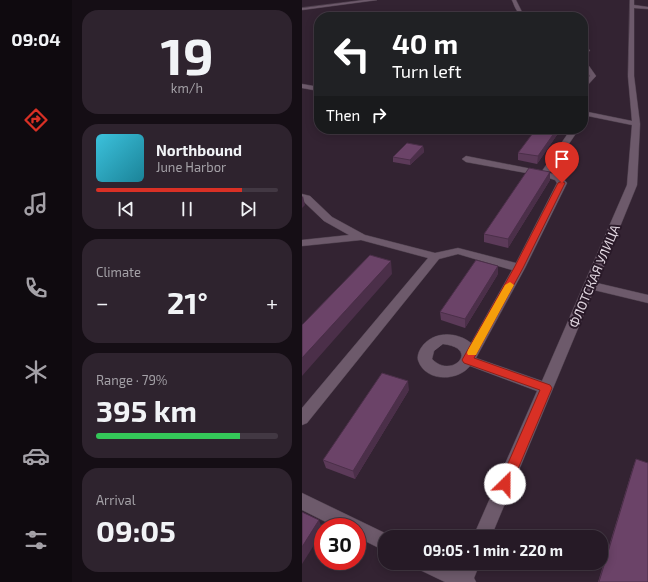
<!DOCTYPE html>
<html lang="en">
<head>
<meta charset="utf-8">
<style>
  :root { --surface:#261a26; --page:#2e232e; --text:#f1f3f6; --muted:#a4a1a7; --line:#423843; --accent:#d93025 }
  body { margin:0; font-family:"Exo 2",sans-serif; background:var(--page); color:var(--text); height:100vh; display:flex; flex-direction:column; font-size:15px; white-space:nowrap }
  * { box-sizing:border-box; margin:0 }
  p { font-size:13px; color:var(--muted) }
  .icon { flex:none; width:22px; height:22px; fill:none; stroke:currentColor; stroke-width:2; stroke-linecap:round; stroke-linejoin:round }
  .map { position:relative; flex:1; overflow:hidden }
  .details { display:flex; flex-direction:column; gap:10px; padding:10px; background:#150e15; width:230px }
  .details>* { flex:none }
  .hud { position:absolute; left:12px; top:12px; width:274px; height:122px; border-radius:16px; box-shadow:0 2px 10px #0003,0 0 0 1px var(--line); background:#202124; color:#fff; overflow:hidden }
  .speed { position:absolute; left:12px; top:518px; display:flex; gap:8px; font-size:20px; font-weight:700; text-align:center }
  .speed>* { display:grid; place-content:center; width:52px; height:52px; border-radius:50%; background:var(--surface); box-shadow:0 2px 10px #0003,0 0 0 1px var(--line); line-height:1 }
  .speed .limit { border:6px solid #d22; background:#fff; color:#111 }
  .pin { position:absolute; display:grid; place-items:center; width:34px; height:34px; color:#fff; margin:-41px -17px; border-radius:50% 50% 50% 0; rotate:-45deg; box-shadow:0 0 4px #0007 }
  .pin .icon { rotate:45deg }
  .me { position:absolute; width:44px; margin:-22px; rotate:23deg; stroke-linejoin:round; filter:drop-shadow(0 0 3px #0008) }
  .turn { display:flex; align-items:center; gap:14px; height:84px; padding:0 12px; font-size:18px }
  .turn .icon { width:52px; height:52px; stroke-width:2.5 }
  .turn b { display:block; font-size:28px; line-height:34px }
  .then { display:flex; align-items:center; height:38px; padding:0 12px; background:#0003; gap:8px; font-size:15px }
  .big { font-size:30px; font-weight:700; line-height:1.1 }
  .details .tile { flex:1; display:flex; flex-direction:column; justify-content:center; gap:6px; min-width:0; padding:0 14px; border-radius:16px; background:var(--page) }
  .details .dial { align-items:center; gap:0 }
  .dial b { font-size:52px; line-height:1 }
  .song { display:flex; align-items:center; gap:12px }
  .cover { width:48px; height:48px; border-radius:6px; background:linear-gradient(135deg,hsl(190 70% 55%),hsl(190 70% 35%)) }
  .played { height:4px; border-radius:2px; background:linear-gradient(90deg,var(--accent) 80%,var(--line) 80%) }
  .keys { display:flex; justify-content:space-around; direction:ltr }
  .heat { display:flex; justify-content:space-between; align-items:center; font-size:22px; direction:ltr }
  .charge { height:6px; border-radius:3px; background:linear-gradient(90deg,#34c759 79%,var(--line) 0) }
  .trip { position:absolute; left:76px; top:530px; width:230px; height:40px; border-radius:16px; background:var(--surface); box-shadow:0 2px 10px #0003,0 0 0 1px var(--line); font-weight:700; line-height:40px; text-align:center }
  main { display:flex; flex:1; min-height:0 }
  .tab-bar { display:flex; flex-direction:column; width:72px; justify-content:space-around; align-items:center; background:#0f0a0f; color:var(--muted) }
  .tab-bar .icon { width:28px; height:28px }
  .tab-bar .active { color:var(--accent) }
  .tab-bar b { font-size:18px; color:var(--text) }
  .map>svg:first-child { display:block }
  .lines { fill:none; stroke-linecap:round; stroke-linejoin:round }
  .minor-casing { stroke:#4e404d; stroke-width:1 }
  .minor { fill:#6d5a6b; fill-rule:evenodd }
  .wall { fill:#5c3a59 }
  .shaded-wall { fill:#4b2f49 }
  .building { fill:#6b4368; stroke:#4b2f49 }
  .route { fill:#d93025; stroke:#8d1f18 }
  .slow { fill:#f59e0b }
  .labels { text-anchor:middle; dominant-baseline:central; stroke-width:4; stroke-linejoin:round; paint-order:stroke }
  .street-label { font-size:13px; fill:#e3d8e2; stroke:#291928 }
</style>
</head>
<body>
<main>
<nav class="tab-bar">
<b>09:04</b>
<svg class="icon active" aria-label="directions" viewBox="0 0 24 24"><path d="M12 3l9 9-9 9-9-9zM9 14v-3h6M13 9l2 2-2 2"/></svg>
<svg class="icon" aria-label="music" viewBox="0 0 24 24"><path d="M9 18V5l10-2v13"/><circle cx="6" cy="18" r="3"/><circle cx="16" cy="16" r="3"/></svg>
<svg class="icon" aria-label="phone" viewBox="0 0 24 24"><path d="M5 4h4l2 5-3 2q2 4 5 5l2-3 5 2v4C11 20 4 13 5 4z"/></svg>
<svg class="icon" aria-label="climate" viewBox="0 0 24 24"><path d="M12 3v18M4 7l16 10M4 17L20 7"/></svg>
<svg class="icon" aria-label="car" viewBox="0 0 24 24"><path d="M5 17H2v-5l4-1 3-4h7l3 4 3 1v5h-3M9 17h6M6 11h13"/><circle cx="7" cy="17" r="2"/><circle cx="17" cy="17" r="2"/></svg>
<svg class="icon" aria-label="filters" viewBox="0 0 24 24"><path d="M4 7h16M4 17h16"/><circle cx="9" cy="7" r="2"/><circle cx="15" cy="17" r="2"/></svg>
</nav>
<section class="details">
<div class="tile dial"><b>19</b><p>km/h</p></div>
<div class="tile">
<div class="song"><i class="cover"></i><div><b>Northbound</b><p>June Harbor</p></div></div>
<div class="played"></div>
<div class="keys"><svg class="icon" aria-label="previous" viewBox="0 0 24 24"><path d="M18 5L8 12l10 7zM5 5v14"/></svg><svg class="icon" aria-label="pause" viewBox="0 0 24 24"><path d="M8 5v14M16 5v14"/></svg><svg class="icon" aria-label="next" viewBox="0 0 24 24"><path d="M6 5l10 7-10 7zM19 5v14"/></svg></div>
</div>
<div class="tile"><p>Climate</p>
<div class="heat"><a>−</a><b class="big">21°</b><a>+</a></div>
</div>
<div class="tile"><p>Range · 79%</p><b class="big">395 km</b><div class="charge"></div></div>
<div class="tile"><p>Arrival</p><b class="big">09:05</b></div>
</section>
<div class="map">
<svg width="346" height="582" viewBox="0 0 346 582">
  <rect width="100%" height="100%" fill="#332332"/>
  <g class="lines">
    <defs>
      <path id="minor" d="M62,0H75L0,10V8Z
        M210,0H214L220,12L229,17C216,17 214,10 210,0Z
        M328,0H332V5L346,7V9L332,8V76L338,124L335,185L295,283L346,295V303L292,290L189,537H171L235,391L168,366C155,382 123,382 116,360C115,356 117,351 119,348C130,331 154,331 169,343L210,270L156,254L137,259L5,423L0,425V408L126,258L59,240L0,246V240L47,235L22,221L0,200V194L8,196L30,217L63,235L133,253L156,248L214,263L255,183L253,180L241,176L164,162L160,159L164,156L240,171L269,129H277L247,173L259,176L265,183L223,268L174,358L240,381L325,185L330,125L281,115V111L330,121L326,76ZM141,344C179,348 150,380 130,359L132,351Z
        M283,49L288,50L283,57L281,58V52Z
        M281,65L287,66L294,76L283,88L281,89V83L288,76L283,69H281Z
        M0,84L17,87V91L0,88Z
        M0,493L89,536L90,537H83V551L55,537V527H34L0,510Z
        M116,563H146L157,568L159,563H178L172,578L174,582H143L118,570Z"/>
    </defs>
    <use href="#minor" class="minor-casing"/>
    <use href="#minor" class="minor"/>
  </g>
  <path class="wall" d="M259,129L235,164L216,160V153Z
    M121,146L122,152L108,165L91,162V157Z
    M248,172V180L206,248L182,242V234Z
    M196,274L163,328L139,320L138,312Z
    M107,390L53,479L24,468L21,460Z
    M334,459L346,582H296L331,467Z"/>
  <path class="shaded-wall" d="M255,129H259L235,164L236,156Z
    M121,146L122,152L108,165V160Z
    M248,172V180L206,248V239Z
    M1,196L3,205L0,208V197Z
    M89,261L90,274L0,376V358Z
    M196,266V274L163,328V319Z
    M106,381L107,390L53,479L51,471Z
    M17,520L21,531L0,564V547Z"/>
  <path class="building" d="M234,129H255L236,156L216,153Z
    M105,143L121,146L108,160L91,157Z
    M227,168L248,172L206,239L182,234Z
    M68,255L89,261L0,358V325Z
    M174,260L196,266L163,319L138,312Z
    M80,373L106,381L51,471L21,460Z
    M334,459L346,463V582H297Z
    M0,512L17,520L0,547Z"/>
  <path class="route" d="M260,181L263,183L221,268L172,358L248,385L250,388L208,488L203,489L198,488L197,484L238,390L162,363L160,360L212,268L256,183Z"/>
  <path class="slow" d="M208,282L212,285L174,355H166L165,353L166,350L203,285Z"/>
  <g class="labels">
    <g class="street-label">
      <text transform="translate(292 276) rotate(-67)">ФЛОТСКАЯ УЛИЦА</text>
    </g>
  </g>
</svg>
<div class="speed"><div class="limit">30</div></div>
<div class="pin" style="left:260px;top:183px;background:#d93025"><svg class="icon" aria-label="arrive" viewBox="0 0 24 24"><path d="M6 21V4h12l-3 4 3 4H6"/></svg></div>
<svg class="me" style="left:203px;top:484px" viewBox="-20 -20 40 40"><circle r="19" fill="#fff"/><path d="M0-13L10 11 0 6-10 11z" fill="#d93025"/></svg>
<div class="trip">09:05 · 1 min · 220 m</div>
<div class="hud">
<div class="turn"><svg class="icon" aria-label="left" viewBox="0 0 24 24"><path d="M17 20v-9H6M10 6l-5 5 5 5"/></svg><div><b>40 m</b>Turn left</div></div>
<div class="then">Then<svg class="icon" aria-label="right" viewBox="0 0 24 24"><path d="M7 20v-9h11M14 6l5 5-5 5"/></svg></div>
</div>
</div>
</main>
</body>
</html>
